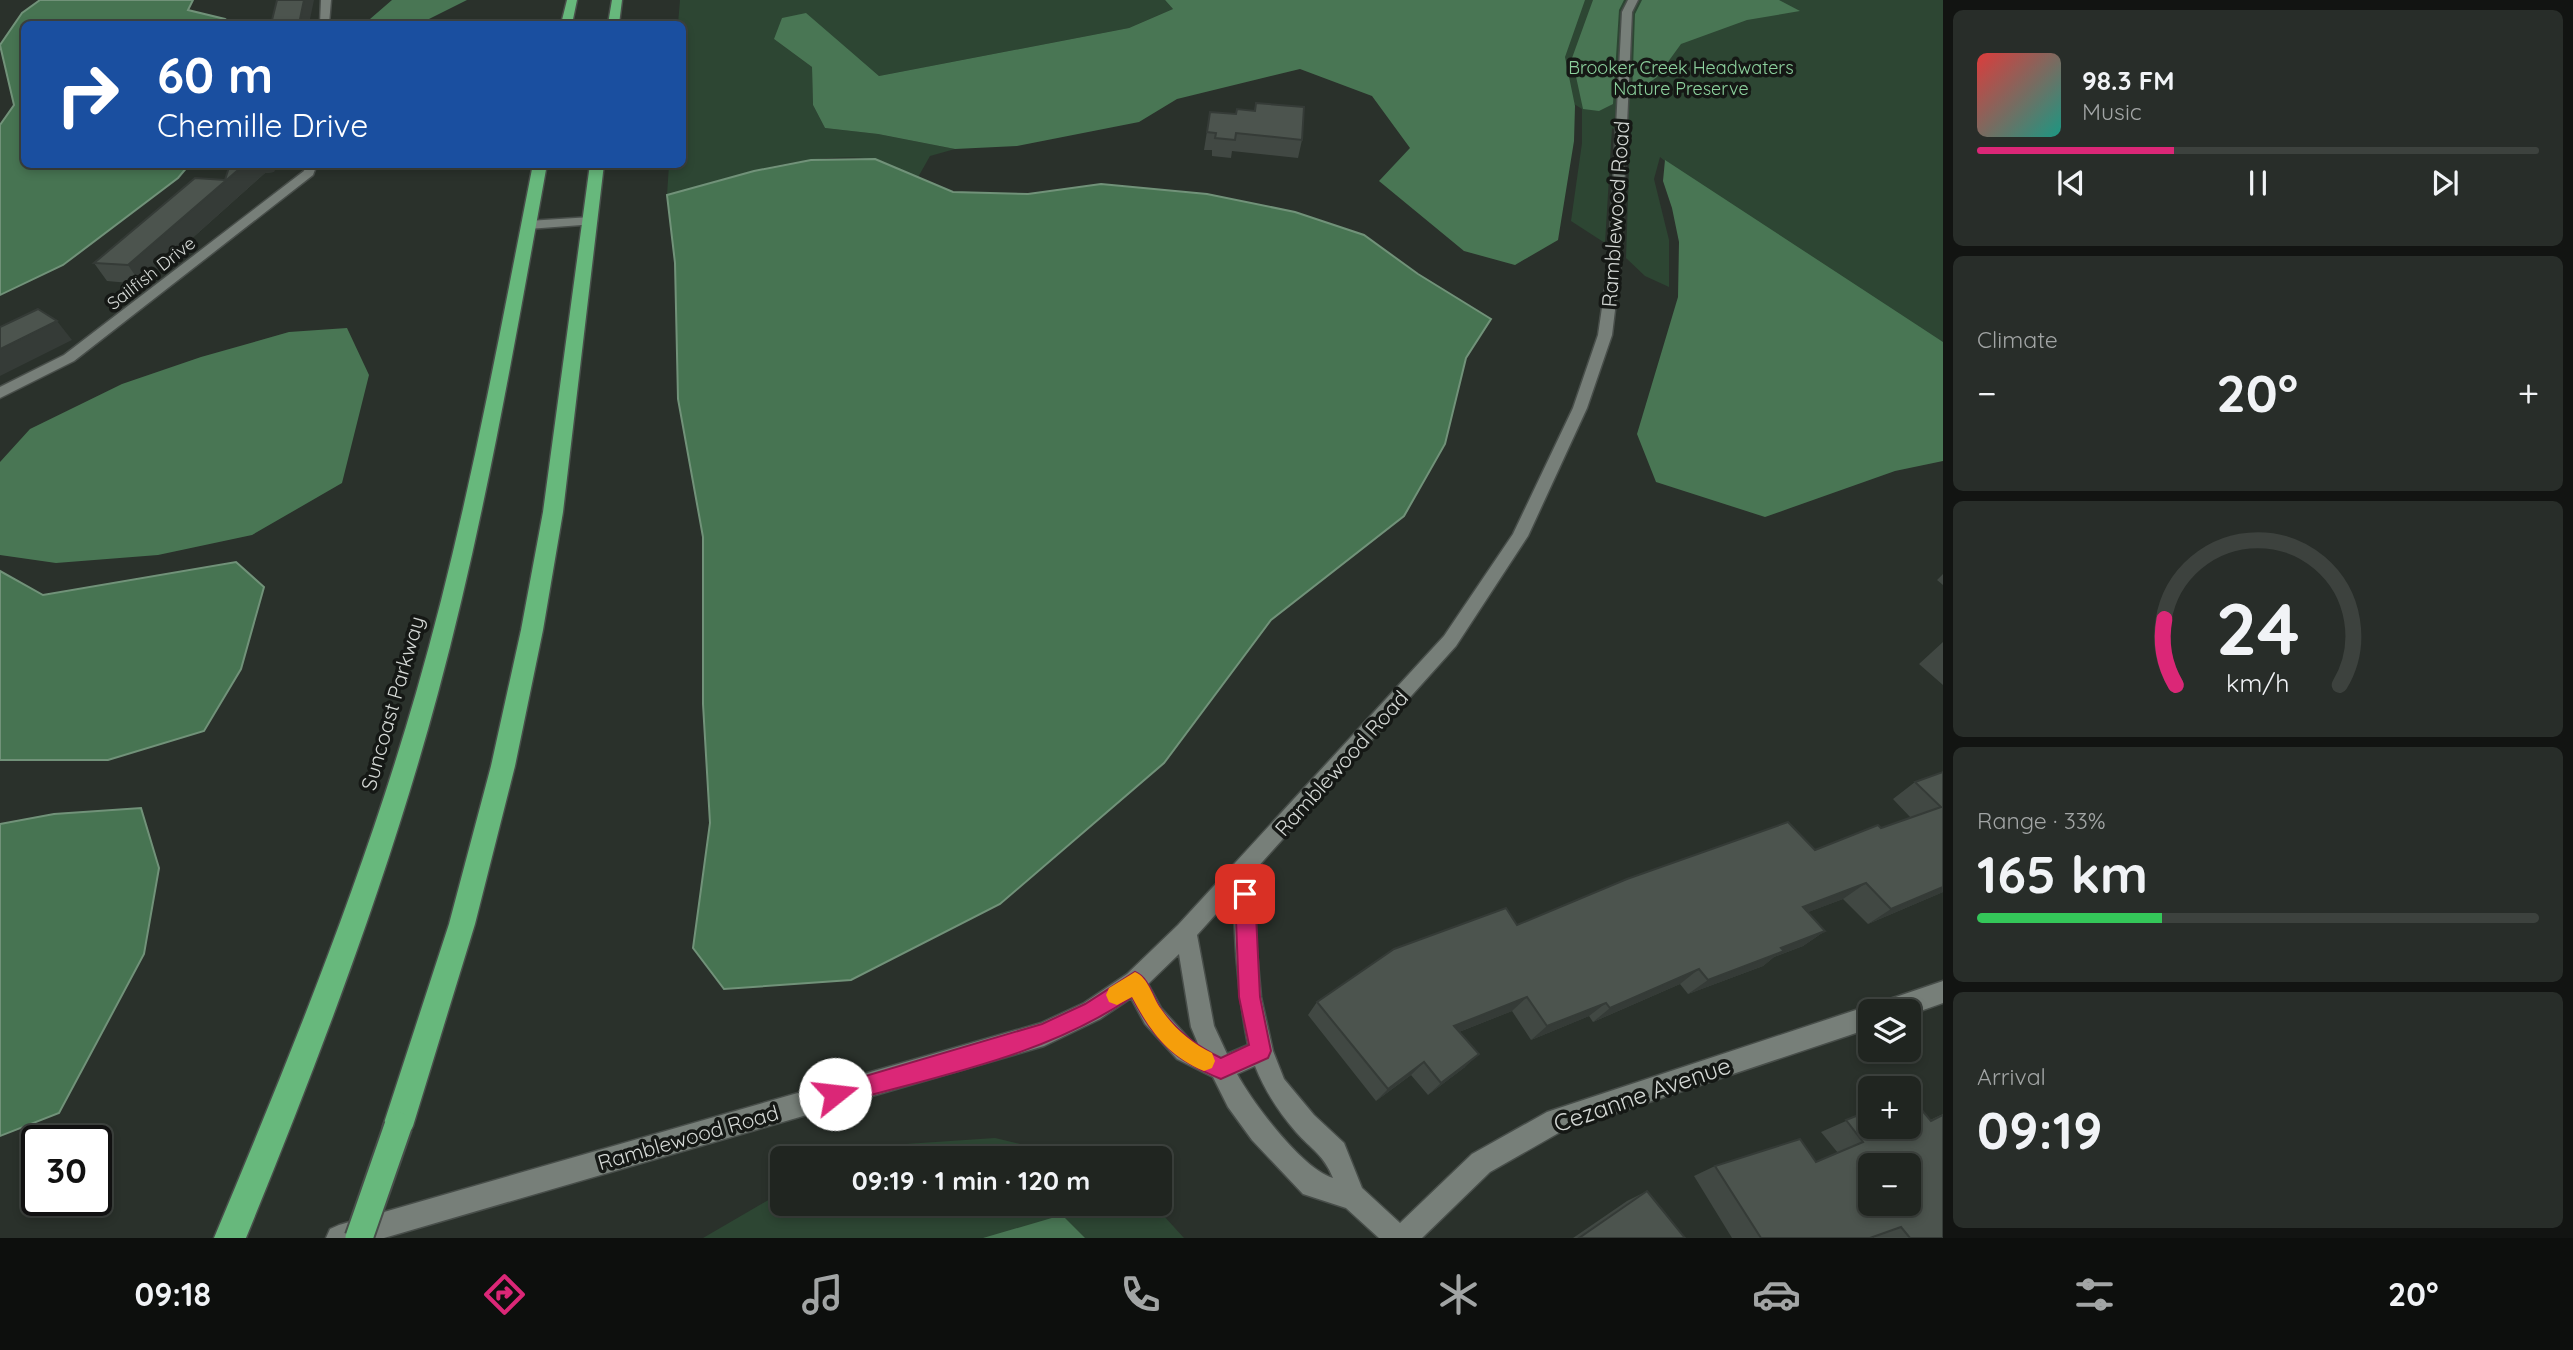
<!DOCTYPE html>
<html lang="en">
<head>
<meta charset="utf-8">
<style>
  :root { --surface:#202520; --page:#282d29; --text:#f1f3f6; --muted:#a2a5a5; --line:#3d423e; --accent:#db2777 }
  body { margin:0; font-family:Quicksand,sans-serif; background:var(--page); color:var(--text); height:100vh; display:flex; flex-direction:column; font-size:26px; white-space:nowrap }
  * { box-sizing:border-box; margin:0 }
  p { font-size:23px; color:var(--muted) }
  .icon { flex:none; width:38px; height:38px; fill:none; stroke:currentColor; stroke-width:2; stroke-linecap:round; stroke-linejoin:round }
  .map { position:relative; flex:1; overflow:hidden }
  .panel { display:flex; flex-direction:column; gap:10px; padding:10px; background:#121412; width:630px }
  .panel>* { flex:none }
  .top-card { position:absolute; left:21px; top:21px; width:665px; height:147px; border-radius:10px; box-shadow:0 4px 10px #0003,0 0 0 2px var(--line); background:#1a4fa0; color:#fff; overflow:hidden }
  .controls { position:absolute; left:1858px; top:999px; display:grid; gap:14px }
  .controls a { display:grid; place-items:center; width:63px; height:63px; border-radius:10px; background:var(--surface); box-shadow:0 4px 10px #0003,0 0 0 2px var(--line); font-size:35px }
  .speed { position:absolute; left:21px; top:1125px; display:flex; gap:14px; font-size:35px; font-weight:700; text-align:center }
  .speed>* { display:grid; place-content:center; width:91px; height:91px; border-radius:50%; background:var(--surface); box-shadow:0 4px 10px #0003,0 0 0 2px var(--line); line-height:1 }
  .speed .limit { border:4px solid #111; border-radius:10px; background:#fff; color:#111 }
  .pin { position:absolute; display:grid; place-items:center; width:60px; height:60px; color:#fff; margin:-30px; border-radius:14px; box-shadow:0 4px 10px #0006 }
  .me { position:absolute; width:77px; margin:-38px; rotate:74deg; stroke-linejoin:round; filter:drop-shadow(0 0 5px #0008) }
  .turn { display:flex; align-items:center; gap:24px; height:147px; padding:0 21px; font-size:32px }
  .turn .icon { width:91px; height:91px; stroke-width:2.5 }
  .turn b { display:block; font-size:49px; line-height:60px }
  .big { font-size:52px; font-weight:700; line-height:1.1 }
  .panel .tile { flex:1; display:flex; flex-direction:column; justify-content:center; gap:10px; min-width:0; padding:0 24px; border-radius:10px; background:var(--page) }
  .panel .dial { align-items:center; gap:0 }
  .dial svg { height:182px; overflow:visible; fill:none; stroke:var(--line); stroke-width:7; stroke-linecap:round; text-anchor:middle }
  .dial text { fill:var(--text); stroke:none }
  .song { display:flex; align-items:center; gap:21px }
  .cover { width:84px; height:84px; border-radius:10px; background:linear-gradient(135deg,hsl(0 70% 55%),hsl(170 70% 35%)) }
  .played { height:7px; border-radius:4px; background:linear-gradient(90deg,var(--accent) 35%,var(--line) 35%) }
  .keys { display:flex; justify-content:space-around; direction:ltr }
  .heat { display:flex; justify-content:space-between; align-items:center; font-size:38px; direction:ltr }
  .charge { height:10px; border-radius:5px; background:linear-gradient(90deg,#34c759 33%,var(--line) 0) }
  .trip { position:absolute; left:770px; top:1146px; width:402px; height:70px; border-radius:10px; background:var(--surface); box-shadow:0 4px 10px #0003,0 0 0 2px var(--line); font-weight:700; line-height:70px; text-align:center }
  .tabs { display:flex; height:112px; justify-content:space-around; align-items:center; background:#0d0f0d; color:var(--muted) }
  .tabs .icon { width:49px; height:49px }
  .tabs .on { color:var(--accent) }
  .tabs b { font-size:32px; color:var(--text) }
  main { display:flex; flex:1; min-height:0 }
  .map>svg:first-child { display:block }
  .green { fill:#2d4633 }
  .forest { fill:#497654 }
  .water { fill:#477452; stroke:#719279; stroke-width:2 }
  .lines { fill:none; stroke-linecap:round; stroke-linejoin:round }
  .minor-casing { stroke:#484e4a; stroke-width:3 }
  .highway-casing { stroke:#484e4a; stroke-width:3 }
  .minor { fill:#777f79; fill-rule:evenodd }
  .highway { fill:#67b87c; fill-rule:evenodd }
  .highway-bridge-casing { stroke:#484e4a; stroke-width:31; stroke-linecap:butt }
  .highway-bridge { stroke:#67b87c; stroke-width:27 }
  .wall { fill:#414843 }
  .shaded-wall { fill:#353b37 }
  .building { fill:#4c544e; stroke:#353b37; stroke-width:2; fill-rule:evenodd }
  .route { fill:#db2777; stroke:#8e194d; stroke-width:2 }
  .slow { fill:#f59e0b }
  .labels { text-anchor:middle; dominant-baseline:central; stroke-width:7; stroke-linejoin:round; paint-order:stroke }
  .far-park-label { font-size:18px; fill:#8dd29e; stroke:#151815 }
  .far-street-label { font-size:18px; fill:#d4d8d5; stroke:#151815 }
  .street-label { font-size:21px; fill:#d4d8d5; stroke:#151815 }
  .near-street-label { font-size:24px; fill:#d4d8d5; stroke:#151815 }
</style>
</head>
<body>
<main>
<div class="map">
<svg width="1943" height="1238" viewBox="0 0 1943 1238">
  <rect width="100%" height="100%" fill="#2a312b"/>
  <path class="green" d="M680,0H1165L1173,9L1129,28L879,76L859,59L774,39L812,67L813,105L825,128L878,134L955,149L930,156L917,179C904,173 888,161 873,159C808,151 730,177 667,195L669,165L682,164V24H678Z
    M1408,0H1943V394L1660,157L1654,179L1669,240V287L1645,276L1626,258L1630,138L1612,128L1605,243L1571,221L1582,143V109Z
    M995,1138L1079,1158H841L861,1147Z
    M782,1192V1204H1153L1184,1238H703Z"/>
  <path class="forest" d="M392,0H467L419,24H368L370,19Z
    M1165,0H1585L1565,57L1575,106L1574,141L1558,240L1515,265L1464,251L1379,181L1410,148L1372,96L1300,69L1177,99L1139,122L1017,146L955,149L878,134L825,128L813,105L812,67L774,39L782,18L806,13L879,76L1129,28L1173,9Z
    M1593,0H1624L1619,10L1613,104L1599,111L1583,109L1572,58Z
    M1642,0H1779L1800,11L1747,20L1681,44L1657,77L1632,95L1635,14Z
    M1665,160L1943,342V461L1895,471L1765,517L1656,482L1637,434L1678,297L1679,242L1672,208L1663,181Z
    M347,328L369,375L342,483L252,535L158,555L56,563L0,555V462L30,429L122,384L201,357L289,332Z
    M1062,1215L1085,1238H983Z"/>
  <path class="water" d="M40,0H193L188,10L225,19L232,24H24V164L189,165L178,178L63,265L0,295V125L14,105L0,45L22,13Z
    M875,159L953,192L1028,194L1101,184L1207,194L1295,212L1364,235L1418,274L1491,319L1466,358L1445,444L1404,516L1271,620L1164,763L1000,904L851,980L724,989L693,948L710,823L703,704V537L678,399L675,263L667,195L754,171L811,160Z
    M236,562L264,587L241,669L204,731L108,760H0V571L43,595Z
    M141,808L159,868L144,954L59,1113L0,1136V824L54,814Z"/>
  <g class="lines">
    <defs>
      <path id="minor" d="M321,0H331L329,24H320Z
        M1628,0H1638L1632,12L1621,260L1612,335L1587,408L1528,536L1456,646L1255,870L1256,941L1261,997L1273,1051L1284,1079L1314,1115L1344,1143L1362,1188L1400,1223L1472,1154L1547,1112L1871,1005L1875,1006L1884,1001L1943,981V1003L1909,1015V1012H1871V1028L1562,1131L1490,1172L1422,1238H1379L1346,1208L1303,1194L1252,1140L1228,1107L1213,1077L1177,1059L1145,1024L1131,998L1100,1019L1044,1046L384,1238H326L330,1229L339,1225L1041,1023L1084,1003L1127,974L1178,925L1444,636L1513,534L1573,408L1598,335L1609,260L1622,12ZM1234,894C1234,945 1238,994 1248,1045L1227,1054L1214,1026L1197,935ZM1179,954L1191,1027L1199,1046L1193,1043L1161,1008L1148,984ZM1255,1066C1265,1091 1278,1111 1296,1132C1311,1149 1324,1155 1333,1178C1302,1169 1253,1103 1237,1074Z
        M306,164H317L313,175L74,361L0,398V387L64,355L304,171Z
        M591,217L597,221L595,224L528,229L522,225L528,221Z"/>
      <path id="highway" d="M567,0H577L572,24H561Z
        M612,0H622L619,24H608Z
        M533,164H547C515,341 485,519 438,693C388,879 319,1059 246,1238H214C289,1059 362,880 416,693C466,520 498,342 533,164Z
        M590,164H604L563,512L543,630L515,766L475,924L413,1126L408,1136L398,1141L388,1136L383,1126L449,924L491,766L521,630L543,512Z"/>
    </defs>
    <use href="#minor" class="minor-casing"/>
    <use href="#highway" class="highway-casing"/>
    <use href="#minor" class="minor"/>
    <use href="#highway" class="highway"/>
    <defs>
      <path id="highway-bridge" d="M359,1238L398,1126"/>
    </defs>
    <use href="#highway-bridge" class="highway-bridge-casing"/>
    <use href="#highway-bridge" class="highway-bridge"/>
  </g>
  <path class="wall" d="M1256,103L1302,140L1298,158L1232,151L1231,158L1212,156V150H1204L1210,112L1236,114L1254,111Z
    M230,164H276L274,172L265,173L141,284L107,281L94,263L225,180Z
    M1943,574V585L1937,580Z
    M1943,642V685L1919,664Z
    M1943,772V892L1868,924L1843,899L1808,912L1825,931L1803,946L1774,957L1763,966L1688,994L1680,984L1593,1022L1589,1016L1531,1040L1512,1011L1459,1032L1465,1067L1428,1095L1411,1075L1376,1101L1308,1015L1317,1002L1517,925L1815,850L1911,818L1893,799L1915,782Z
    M1871,1110L1930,1120L1943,1114V1238H1874V1237L1870,1238H1732L1694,1176L1715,1166L1816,1162L1838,1153L1821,1132Z
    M1647,1191L1685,1238H1573L1627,1201Z"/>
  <path class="shaded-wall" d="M304,0H314L309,24H299Z
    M245,164H276L274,172L265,173L141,284L128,265Z
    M57,321L72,340L0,376V349Z
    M1866,883L1843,899L1782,922L1803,907Z
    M1943,887V892L1868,924L1891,909Z
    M1825,931L1803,946L1774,957L1763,966L1688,994L1708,980L1781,948Z
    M1699,969L1680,984L1593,1022L1610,1008Z
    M1527,997L1512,1011L1441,1039L1454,1026Z
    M1606,1003L1589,1016L1531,1040L1547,1026Z
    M1479,1054L1465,1067L1428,1095L1441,1083Z
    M1424,1062L1411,1075L1376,1101L1388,1089Z"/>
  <path class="building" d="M277,0H304L299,24H271Z
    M1256,103L1304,107L1302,140L1236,133L1235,140L1215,138L1216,133L1207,132L1210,112L1236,114L1237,109L1255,111Z
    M230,164H245L128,265L94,263L195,178L225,180Z
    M38,309L57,321L0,349V327Z
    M1943,772V887L1891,909L1866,883L1803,907L1825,931L1781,948L1784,951L1708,980L1699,969L1610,1008L1606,1003L1547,1026L1527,997L1454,1026L1479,1054L1441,1083L1424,1062L1388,1089L1317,1002L1394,949L1506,908L1517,925L1627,879L1788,822L1815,850L1878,825L1881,828L1941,807L1915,782Z
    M1909,1095L1931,1121L1943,1115V1238H1910L1901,1227L1870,1238H1761L1715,1166L1800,1139L1816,1162L1863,1142L1846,1120L1871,1110V1127H1909ZM1871,1166H1909V1204H1871Z
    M1647,1191L1685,1238H1579Z"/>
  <path class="route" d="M1245,885L1252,887L1255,894L1260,997L1271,1051L1268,1058L1221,1079C1174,1060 1155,1041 1132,997C1044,1057 936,1076 835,1105L828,1102L824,1094L828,1087L1042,1024L1085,1004L1135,972C1149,978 1152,996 1160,1008C1176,1031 1196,1046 1221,1058L1249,1045L1239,997L1235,894L1238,887Z"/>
  <path class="slow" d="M1135,972C1149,978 1152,997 1161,1009C1174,1028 1191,1043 1212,1053L1215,1061L1212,1068L1204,1071C1168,1056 1150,1031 1132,997L1117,1005L1109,1002L1106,995L1109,988Z"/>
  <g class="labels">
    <g class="far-park-label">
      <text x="1681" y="67">Brooker Creek Headwaters<tspan x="1681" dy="21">Nature Preserve</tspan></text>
    </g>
    <g class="far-street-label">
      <text transform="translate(151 273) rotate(-38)">Sailfish Drive</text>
    </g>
    <g class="street-label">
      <text transform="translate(1615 214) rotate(-86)">Ramblewood Road</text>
      <text transform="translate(392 703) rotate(-74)">Suncoast Parkway</text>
      <text transform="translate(1341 763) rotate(-48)">Ramblewood Road</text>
      <text transform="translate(688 1137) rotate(-16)">Ramblewood Road</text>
    </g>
    <g class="near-street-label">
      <text transform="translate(1642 1094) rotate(-19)">Cezanne Avenue</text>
    </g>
  </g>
</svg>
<div class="controls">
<a><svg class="icon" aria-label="layers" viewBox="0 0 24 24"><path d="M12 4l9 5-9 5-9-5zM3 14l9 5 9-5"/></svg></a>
<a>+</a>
<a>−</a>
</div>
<div class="speed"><div class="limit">30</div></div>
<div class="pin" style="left:1245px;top:894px;background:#d93025"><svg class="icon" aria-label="arrive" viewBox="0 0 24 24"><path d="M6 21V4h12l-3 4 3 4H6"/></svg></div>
<svg class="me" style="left:835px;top:1094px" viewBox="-20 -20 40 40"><circle r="19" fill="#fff"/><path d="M0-13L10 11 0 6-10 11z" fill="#db2777"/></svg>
<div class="trip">09:19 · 1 min · 120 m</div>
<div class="top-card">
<div class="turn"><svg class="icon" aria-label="right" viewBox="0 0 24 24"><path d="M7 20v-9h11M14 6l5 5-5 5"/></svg><div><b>60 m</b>Chemille Drive</div></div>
</div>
</div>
<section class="panel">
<div class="tile">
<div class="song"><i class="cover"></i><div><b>98.3 FM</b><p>Music</p></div></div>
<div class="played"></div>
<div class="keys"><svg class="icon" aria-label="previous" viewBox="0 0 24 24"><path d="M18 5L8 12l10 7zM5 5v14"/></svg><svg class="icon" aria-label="pause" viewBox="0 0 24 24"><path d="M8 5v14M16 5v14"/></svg><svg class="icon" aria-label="next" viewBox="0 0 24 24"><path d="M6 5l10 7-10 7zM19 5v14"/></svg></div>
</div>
<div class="tile"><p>Climate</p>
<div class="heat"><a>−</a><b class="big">20°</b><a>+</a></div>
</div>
<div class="tile dial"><svg viewBox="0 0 100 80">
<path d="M14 69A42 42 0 1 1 86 69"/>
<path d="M14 69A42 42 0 0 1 9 40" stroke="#db2777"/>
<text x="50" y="56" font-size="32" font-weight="700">24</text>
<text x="50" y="72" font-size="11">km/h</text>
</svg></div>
<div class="tile"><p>Range · 33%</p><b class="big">165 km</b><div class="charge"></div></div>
<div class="tile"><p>Arrival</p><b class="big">09:19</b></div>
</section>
</main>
<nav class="tabs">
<b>09:18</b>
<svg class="icon on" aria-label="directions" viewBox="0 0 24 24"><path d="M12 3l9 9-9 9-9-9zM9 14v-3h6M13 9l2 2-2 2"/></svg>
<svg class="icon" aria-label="music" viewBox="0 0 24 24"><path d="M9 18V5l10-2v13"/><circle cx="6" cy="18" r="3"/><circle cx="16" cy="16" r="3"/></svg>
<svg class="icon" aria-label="phone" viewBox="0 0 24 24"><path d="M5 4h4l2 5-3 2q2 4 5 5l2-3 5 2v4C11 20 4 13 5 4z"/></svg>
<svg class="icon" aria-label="climate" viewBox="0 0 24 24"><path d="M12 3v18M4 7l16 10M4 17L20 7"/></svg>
<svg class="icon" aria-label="car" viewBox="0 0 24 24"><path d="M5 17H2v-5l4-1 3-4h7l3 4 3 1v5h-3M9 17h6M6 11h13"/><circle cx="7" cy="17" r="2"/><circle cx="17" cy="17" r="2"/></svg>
<svg class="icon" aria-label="filters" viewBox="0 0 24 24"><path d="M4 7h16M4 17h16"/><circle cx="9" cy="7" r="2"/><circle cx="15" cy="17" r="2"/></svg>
<b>20°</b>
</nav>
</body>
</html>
